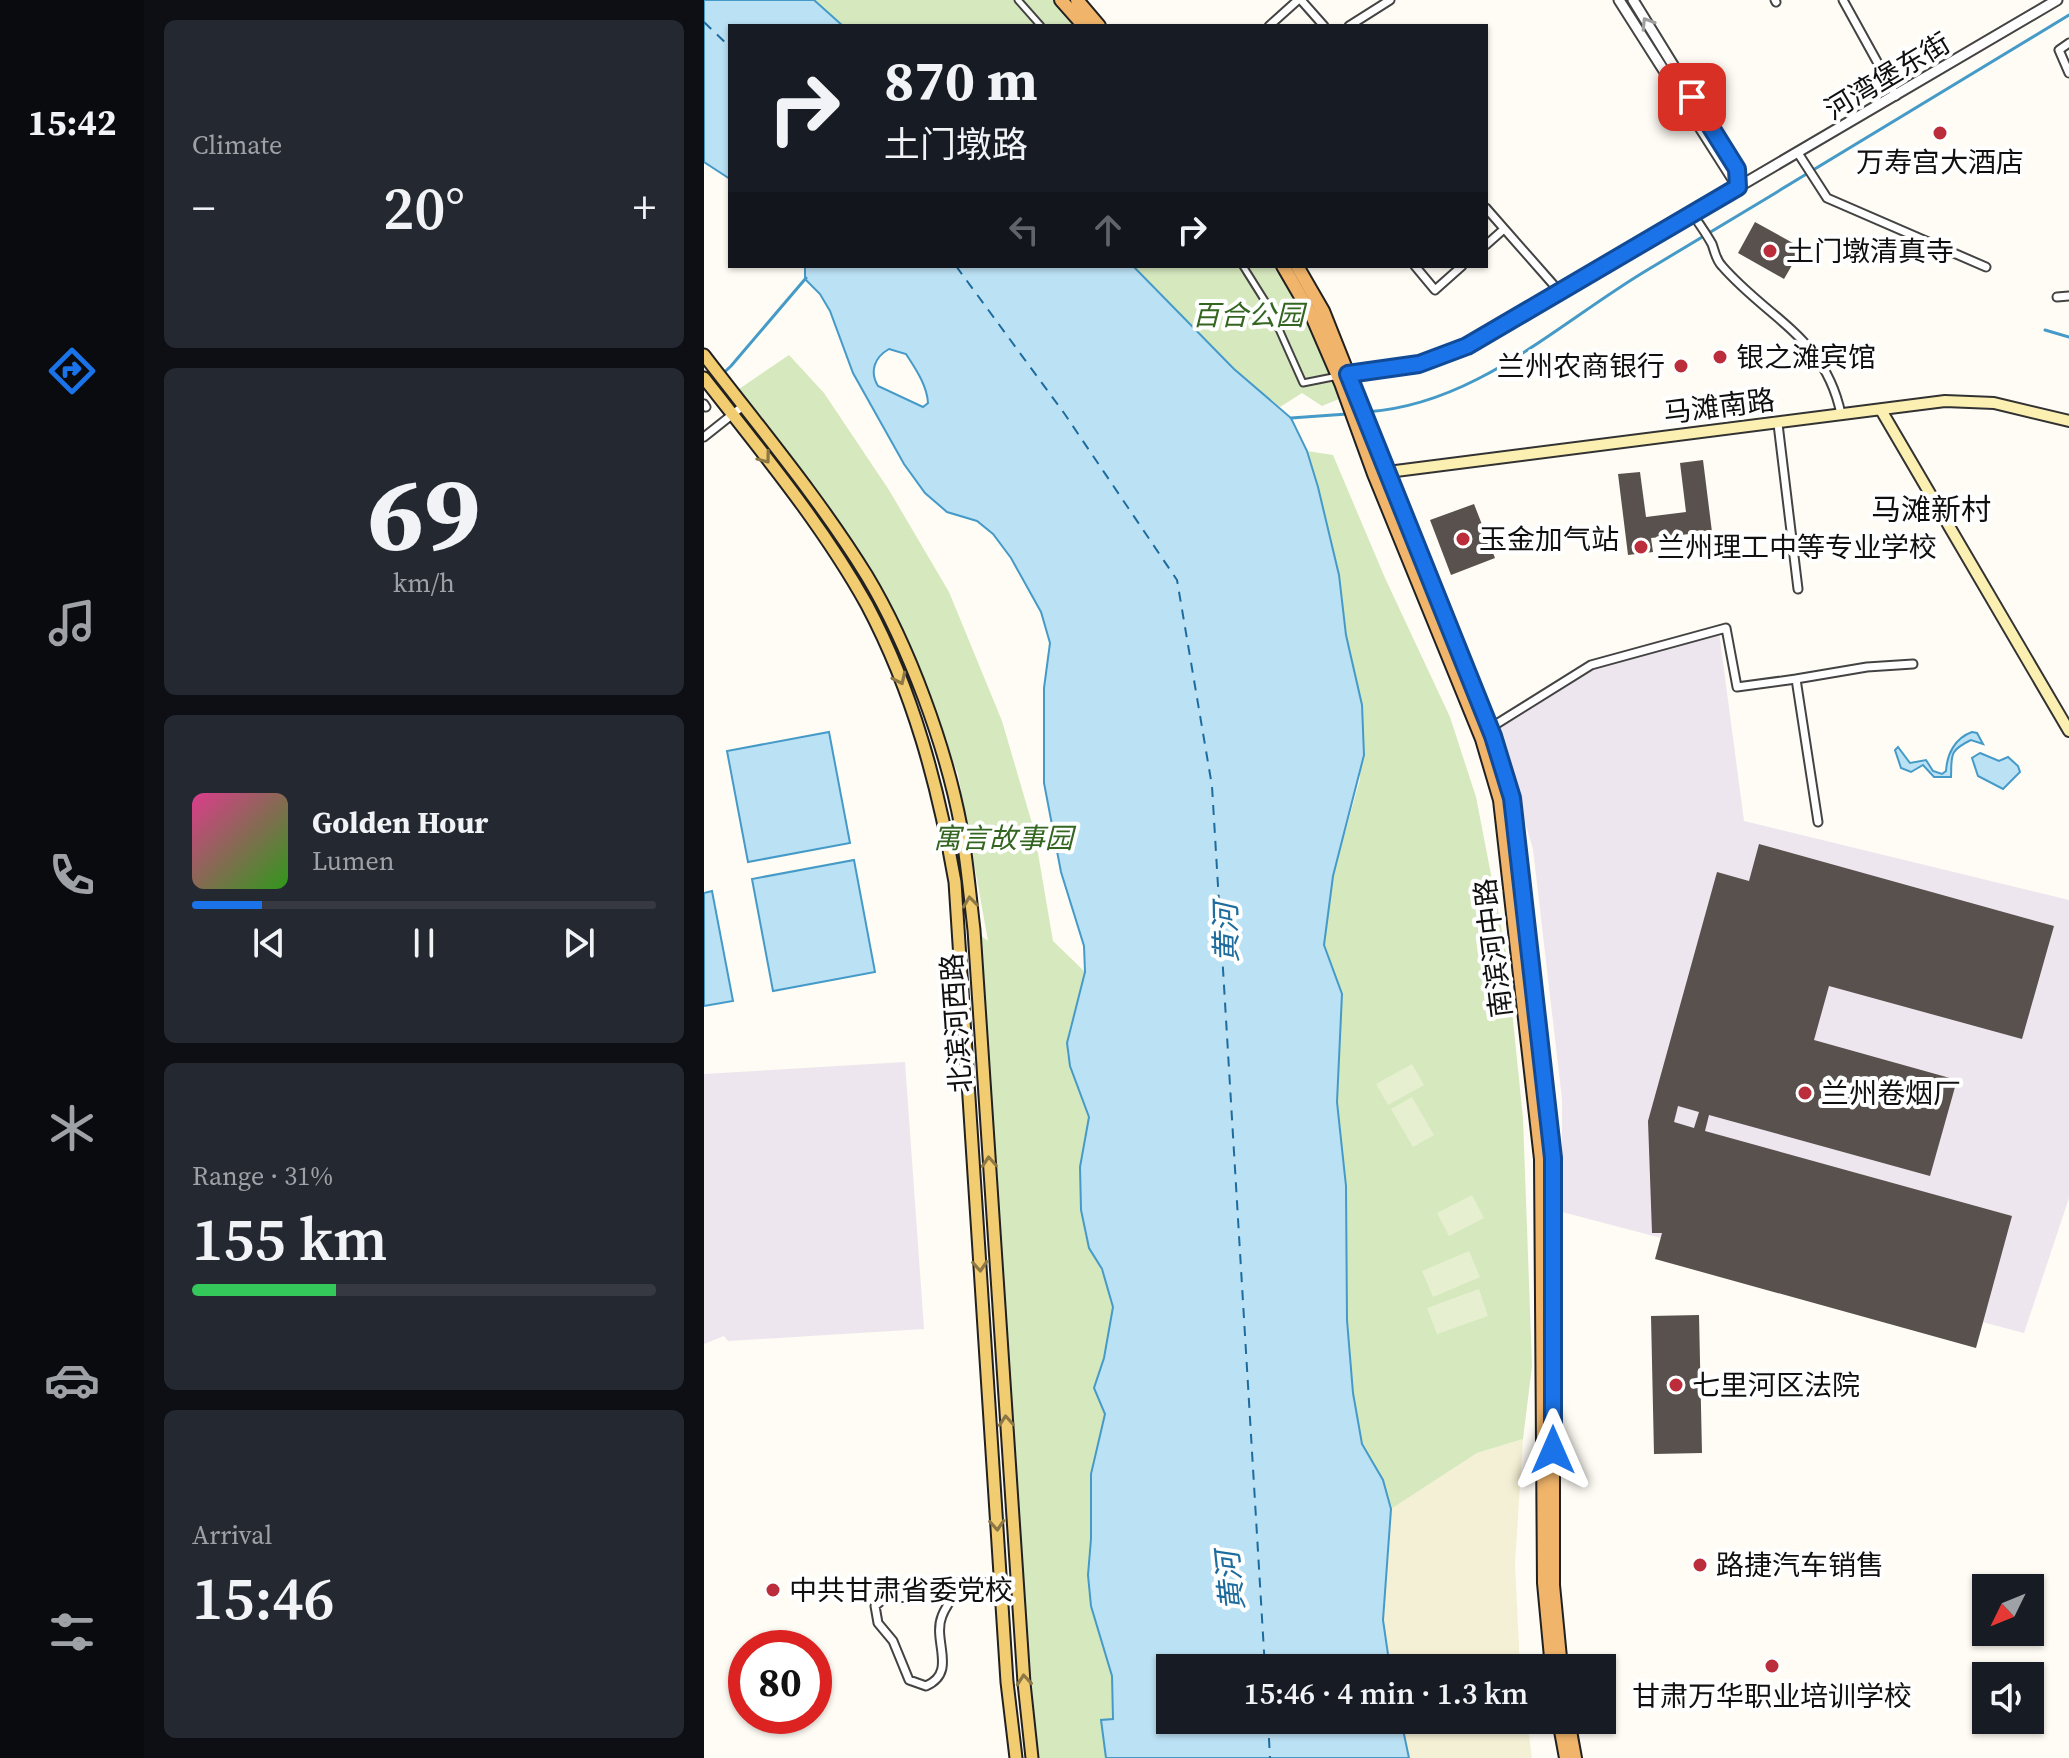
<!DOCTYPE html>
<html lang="en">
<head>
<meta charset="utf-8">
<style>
  :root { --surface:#171b24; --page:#242831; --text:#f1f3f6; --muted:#9ea1a6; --line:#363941; --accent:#1a73e8 }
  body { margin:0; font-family:"Source Serif 4","Noto Sans SC",serif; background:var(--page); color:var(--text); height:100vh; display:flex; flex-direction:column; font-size:30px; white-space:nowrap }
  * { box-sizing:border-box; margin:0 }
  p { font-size:26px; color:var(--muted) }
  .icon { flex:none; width:44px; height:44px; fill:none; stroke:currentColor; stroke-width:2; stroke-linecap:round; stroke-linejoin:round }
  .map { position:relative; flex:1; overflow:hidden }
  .drawer { display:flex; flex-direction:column; gap:20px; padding:20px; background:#0d0f14; width:560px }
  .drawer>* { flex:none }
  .top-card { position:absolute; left:24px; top:24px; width:760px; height:244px; border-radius:0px; box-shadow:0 2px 6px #0004; background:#171b24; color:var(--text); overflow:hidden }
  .needle { width:52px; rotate:227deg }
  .fabs { position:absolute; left:1268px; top:1574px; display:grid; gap:16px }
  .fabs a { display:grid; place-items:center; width:72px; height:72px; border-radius:0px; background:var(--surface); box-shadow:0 2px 6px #0004; font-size:40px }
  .speed { position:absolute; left:24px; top:1630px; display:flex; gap:16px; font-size:40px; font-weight:700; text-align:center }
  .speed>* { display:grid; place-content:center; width:104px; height:104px; border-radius:50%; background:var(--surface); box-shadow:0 2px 6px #0004; line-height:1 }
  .speed .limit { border:12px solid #d22; background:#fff; color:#111 }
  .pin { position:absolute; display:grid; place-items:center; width:68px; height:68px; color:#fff; margin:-34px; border-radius:16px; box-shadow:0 4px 12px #0006 }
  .me { position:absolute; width:88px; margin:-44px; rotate:0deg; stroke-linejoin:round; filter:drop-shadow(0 0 6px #0008) }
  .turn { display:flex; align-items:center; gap:28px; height:168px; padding:0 24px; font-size:36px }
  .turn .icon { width:104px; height:104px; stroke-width:2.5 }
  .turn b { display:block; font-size:56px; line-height:68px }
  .lanes { display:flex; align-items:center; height:76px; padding:0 24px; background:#0003; justify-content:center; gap:40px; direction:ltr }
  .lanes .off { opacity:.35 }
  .big { font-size:60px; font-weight:600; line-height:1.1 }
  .drawer .widget { flex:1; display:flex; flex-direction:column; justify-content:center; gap:12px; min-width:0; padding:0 28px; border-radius:12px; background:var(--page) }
  .drawer .dial { align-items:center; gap:0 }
  .dial b { font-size:104px; line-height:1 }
  .song { display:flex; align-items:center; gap:24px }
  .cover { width:96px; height:96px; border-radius:12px; background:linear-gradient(135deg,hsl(330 70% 55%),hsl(110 70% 35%)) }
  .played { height:8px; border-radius:4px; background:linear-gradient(90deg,var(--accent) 15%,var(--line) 15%) }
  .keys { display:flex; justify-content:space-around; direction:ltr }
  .heat { display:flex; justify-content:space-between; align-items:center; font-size:44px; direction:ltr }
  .charge { height:12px; border-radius:6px; background:linear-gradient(90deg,#34c759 31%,var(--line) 0) }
  .trip { position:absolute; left:452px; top:1654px; width:460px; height:80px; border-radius:0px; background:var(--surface); box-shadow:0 2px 6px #0004; font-weight:600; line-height:80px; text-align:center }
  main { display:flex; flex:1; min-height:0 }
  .tabs { display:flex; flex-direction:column; width:144px; justify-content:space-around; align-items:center; background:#090b0e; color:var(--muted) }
  .tabs .icon { width:56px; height:56px }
  .tabs .selected { color:var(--accent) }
  .tabs b { font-size:36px; color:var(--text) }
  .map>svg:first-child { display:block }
  .industrial { fill:#ede6ee }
  .farmland { fill:#f4f0d5 }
  .green { fill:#d6e8be }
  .pitch { fill:#e6f0d0 }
  .water { fill:#bbe1f4; stroke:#459ac8; stroke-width:2; fill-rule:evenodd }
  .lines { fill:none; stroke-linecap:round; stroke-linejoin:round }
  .stream { stroke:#459ac8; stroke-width:3 }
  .ferry { stroke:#1e6c9e; stroke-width:2; stroke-dasharray:10 8; stroke-linecap:butt }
  .building { fill:#59514d; fill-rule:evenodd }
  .pedestrian-casing { stroke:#434343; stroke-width:9 }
  .minor-casing { stroke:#434343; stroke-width:11 }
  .tertiary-casing { stroke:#434343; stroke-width:13 }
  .secondary-casing { stroke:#323232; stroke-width:14 }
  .primary-casing { stroke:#212121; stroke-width:15 }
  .trunk-casing { stroke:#212121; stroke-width:16 }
  .pedestrian { stroke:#fff; stroke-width:5 }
  .minor { stroke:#fff; stroke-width:7 }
  .tertiary { stroke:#fff; stroke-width:9 }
  .secondary { stroke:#fbf0b2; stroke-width:10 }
  .primary { stroke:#f2cc71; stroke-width:11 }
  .trunk { stroke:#f0b46a; stroke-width:12 }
  .oneway { stroke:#9f9f9f }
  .oneway2 { stroke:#8c7745 }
  .route-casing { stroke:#114b97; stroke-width:20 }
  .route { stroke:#1a73e8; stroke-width:14 }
  .poi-dot { fill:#bb2d3b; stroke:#fff; stroke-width:3 }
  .labels { text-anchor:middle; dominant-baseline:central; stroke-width:8; stroke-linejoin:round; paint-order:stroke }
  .street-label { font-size:28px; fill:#101010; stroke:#fff }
  .poi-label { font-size:28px; fill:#101010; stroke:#fff; text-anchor:start }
  .park-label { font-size:28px; font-style:italic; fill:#346622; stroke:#fff }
  .neighbourhood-label { font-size:30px; fill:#101010; stroke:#fff }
  .water-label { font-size:30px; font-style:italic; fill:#1e6c9e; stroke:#fff }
</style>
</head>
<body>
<main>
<nav class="tabs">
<b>15:42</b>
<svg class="icon selected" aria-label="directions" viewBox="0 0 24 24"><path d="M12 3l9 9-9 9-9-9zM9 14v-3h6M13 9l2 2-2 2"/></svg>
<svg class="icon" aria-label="music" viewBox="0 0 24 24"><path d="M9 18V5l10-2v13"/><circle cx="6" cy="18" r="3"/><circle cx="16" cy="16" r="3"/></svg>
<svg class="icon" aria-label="phone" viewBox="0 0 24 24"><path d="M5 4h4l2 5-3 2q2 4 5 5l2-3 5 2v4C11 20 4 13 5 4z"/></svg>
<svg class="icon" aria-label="climate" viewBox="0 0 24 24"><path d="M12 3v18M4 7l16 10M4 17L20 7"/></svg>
<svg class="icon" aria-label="car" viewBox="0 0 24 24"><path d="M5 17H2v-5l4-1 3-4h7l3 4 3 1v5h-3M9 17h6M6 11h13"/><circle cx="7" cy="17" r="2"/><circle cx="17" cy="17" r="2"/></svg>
<svg class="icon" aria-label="filters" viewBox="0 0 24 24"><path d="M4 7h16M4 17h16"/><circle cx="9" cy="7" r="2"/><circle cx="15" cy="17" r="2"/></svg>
</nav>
<section class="drawer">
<div class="widget"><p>Climate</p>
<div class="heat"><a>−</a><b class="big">20°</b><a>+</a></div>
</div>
<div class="widget dial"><b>69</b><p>km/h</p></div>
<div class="widget">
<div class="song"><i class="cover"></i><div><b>Golden Hour</b><p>Lumen</p></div></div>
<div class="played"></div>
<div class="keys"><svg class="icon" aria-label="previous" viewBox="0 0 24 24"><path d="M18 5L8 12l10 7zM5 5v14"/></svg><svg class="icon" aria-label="pause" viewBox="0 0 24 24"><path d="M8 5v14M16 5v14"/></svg><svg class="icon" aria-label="next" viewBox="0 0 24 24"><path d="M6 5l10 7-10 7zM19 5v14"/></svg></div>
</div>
<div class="widget"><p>Range · 31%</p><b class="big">155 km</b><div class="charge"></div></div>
<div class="widget"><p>Arrival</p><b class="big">15:46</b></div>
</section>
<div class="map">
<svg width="1365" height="1758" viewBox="0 0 1365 1758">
  <rect width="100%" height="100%" fill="#fefcf4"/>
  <path class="industrial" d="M1015,632L1040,821L1365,900V1198L1320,1333L858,1212V1099L829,849L792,725L884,668Z
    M201,1062L220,1329L24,1341L20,1336L0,1344V1074Z"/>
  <path class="farmland" d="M819,1439L811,1564L816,1668H686L679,1620L687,1509L773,1453Z
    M697,1720H823L828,1758H705Z"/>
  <path class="green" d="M110,0H349L371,26H139Z
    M429,266H572L607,327L635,399L618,406L598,393L576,407L530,369Z
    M85,355L120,393L185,490L245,592L298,721L330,830L349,941L381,972L365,1031L363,1053L385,1117L376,1167L381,1235L405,1287L409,1307L400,1358L390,1388L401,1414L384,1575L387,1606L408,1676L409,1719L397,1720L402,1758H328L270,930L284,941L254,774L181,594L108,485L35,389Z
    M603,451L629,455L681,578L746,717L772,797L802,952L819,1118L828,1366L819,1439L773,1453L687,1509L679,1480L658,1444L649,1393L643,1320L642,1185L633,1102L638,994L620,945L629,876L656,779L658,705L642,635L635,575Z"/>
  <path class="pitch" d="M708,1064L720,1085L684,1105L672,1084Z
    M708,1097L730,1135L709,1147L687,1109Z
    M768,1195L780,1218L745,1236L733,1213Z
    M765,1251L776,1277L729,1297L718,1271Z
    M775,1289L784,1316L733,1334L723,1308Z"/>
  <path class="water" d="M0,0H110L139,26H26V179L0,162Z
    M101,266H429L530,369L587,418L603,451L614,487L635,575L642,635L658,705L660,755L629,876L620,945L638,994L633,1102L642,1186L643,1320L649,1393L658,1444L679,1480L687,1509L679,1620L686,1668H466V1720H697L705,1758H402L397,1720L409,1719L408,1676L387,1606L384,1575L387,1539V1474L401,1414L390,1388L400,1358L409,1307L398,1269L385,1248L377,1210L376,1167L385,1117L366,1066L363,1043L381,972L380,946L357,872L340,783V688L346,643L337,612L307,558L289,534L273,521L243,512L221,493L200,464L149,373L126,311L116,294L101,279ZM185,349L202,354C211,368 223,385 224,403L219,407L174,386C165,371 171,357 185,349Z
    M125,732L146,843L44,862L23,751Z
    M1268,732L1273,733L1279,744L1267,740C1244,751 1248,756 1247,777H1230L1219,765L1207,772L1197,768L1191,750L1194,747L1206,763L1222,760L1229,771L1238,774L1242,771C1243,754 1251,738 1268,732Z
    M1276,753L1295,761L1304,757L1314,766L1316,772L1299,789L1274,776L1268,758Z
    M150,860L171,972L69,991L48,879Z
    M8,891L29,1001L0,1006V893Z"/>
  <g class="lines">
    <path class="stream" d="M1341,330L1365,337
      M9,383L27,366L102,278
      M662,412C770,405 851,326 940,272C1082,187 1223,101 1365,15
      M587,418L643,414"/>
    <path class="ferry" d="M0,22L26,47
      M252,266L360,413L473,580L508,786L561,1668
      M564,1720L566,1758"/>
  </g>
  <path class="building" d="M1051,222L1098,248L1080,279L1034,253Z
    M999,460L1010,548L988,551L986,534L947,538L949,552L924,555L914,474L936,472L942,517L982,512L976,463Z
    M770,504L791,558L747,575L726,520Z
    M1055,844L1350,926L1318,1039L1125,986L1110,1040L1253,1080L1226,1176L1005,1115L1001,1131L1308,1216L1272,1348L951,1259L958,1233H948L944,1121L1013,872L1045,881ZM974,1106L995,1112L990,1128L970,1122Z
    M995,1315L998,1453L950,1454L947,1316Z"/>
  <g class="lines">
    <defs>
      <path id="pedestrian" d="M314,0L337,26
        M539,266L566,309L599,383L634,376"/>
      <path id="minor" d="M597,0L620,26
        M1071,0L1072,2
        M1139,0L1192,96
        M565,26L594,0
        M645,26L686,0
        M1365,43L1355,50L1365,73
        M1094,153L1123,198L1282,267
        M782,208L855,291
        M987,212C994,222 1002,233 1008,244C1011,252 1012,260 1018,266C1064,319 1121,337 1137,414
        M782,245L800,229
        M711,266L731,290L758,266
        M1353,297L1365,296
        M0,404L2,407
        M1074,424L1094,589
        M0,437L39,406
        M786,728L887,665L1022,628L1033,687L1092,679
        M1114,822L1092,679L1163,667L1209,664
        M259,1583C252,1593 242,1605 238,1616C228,1641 254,1672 222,1686L205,1680L189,1641L174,1623L171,1606L181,1598L213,1597L249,1583H286"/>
      <path id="tertiary" d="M915,0L1034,187
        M929,0L1033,169L1034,187
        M638,375L665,368L715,364L763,346L1353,0"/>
      <path id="secondary" d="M1177,410L1365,731
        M676,473L1241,401L1290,403L1365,421"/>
      <path id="primary" d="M0,355C55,427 115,498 163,576C205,646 242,747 257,827C263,861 266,896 270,930L320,1683L328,1758
        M0,378C57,451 118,524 163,605C209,692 234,785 251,882L303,1682L312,1758"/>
      <path id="trunk" d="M357,0L380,26
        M373,0L395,26
        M579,266L608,316L637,383L670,474L778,739L796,800L837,1159L840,1583L848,1668
        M593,266L619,311L644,374L789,736L808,798L849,1158V1585L857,1668
        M855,1720L862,1758
        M864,1720L871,1758"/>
    </defs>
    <use href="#pedestrian" class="pedestrian-casing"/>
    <use href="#minor" class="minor-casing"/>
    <use href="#tertiary" class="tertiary-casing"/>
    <use href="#secondary" class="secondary-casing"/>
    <use href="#primary" class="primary-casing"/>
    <use href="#trunk" class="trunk-casing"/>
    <use href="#pedestrian" class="pedestrian"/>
    <use href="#minor" class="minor"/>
    <use href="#tertiary" class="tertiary"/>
    <use href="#secondary" class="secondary"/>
    <use href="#primary" class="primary"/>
    <use href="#trunk" class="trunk"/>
  </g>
  <defs><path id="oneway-chevron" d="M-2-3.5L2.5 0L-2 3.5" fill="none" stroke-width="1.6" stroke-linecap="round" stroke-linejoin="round" transform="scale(2)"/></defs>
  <use class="oneway" href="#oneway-chevron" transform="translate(943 23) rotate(-122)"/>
  <g class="oneway2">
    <use href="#oneway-chevron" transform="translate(61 458) rotate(53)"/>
    <use href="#oneway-chevron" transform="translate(196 679) rotate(65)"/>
    <use href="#oneway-chevron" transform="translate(266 902) rotate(-97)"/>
    <use href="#oneway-chevron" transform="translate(285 1162) rotate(-94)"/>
    <use href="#oneway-chevron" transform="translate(276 1266) rotate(86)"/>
    <use href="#oneway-chevron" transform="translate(302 1421) rotate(-94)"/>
    <use href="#oneway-chevron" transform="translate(293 1525) rotate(86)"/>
    <use href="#oneway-chevron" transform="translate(320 1680) rotate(-95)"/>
  </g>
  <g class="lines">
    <defs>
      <path id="route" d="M849,1450V1158L808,798L789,736L644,374L715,364L763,346L1034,187L1033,169L988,97"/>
    </defs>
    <use href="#route" class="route-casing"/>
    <use href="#route" class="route"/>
  </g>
  <g class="poi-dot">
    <circle cx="1236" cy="133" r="8"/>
    <circle cx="1066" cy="251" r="8"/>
    <circle cx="1016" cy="357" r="8"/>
    <circle cx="977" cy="366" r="8"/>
    <circle cx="759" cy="539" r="8"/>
    <circle cx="937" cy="547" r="8"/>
    <circle cx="1101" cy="1093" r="8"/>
    <circle cx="972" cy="1385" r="8"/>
    <circle cx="996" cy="1565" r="8"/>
    <circle cx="69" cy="1590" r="8"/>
    <circle cx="1068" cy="1666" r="8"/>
  </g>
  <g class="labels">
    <g class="street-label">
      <text transform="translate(1183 76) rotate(-31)">河湾堡东街</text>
      <text transform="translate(1015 406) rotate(-7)">马滩南路</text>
      <text transform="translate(789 948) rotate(-97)">南滨河中路</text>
      <text transform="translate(252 1023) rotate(-94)">北滨河西路</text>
    </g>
    <g class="poi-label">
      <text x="1236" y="162" text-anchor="middle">万寿宫大酒店</text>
      <text x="1082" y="251">土门墩清真寺</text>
      <text x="1032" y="357">银之滩宾馆</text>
      <text x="961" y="366" text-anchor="end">兰州农商银行</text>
      <text x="775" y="539">玉金加气站</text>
      <text x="953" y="547">兰州理工中等专业学校</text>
      <text x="1117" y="1093">兰州卷烟厂</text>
      <text x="988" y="1385">七里河区法院</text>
      <text x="1012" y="1565">路捷汽车销售</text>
      <text x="85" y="1590">中共甘肃省委党校</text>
      <text x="1068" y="1696" text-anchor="middle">甘肃万华职业培训学校</text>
    </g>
    <g class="park-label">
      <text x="544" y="315">百合公园</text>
      <text x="299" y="838">寓言故事园</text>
    </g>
    <g class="neighbourhood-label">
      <text x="1227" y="509">马滩新村</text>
    </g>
    <g class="water-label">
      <text transform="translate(522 933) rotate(-91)">黄河</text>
      <text transform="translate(526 1581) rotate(-96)">黄河</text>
    </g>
  </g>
</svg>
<div class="fabs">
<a><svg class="needle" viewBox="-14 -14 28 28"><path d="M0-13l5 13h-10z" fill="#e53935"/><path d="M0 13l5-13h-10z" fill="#9ea1a6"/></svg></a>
<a><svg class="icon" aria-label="sound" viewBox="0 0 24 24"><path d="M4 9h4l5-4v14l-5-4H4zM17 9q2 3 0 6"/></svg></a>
</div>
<div class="speed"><div class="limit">80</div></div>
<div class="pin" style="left:988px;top:97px;background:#d93025"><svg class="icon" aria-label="arrive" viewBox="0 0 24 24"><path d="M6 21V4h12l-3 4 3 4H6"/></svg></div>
<svg class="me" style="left:849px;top:1450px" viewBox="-20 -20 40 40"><path d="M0-17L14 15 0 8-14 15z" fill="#1a73e8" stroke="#fff" stroke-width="4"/></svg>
<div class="trip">15:46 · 4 min · 1.3 km</div>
<div class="top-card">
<div class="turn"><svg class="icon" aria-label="right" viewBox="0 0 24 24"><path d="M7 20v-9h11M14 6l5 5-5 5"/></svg><div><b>870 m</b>土门墩路</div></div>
<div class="lanes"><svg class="icon off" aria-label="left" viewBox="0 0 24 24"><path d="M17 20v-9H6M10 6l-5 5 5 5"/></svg><svg class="icon off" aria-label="ahead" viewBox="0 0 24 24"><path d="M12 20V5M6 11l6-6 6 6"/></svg><svg class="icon" aria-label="right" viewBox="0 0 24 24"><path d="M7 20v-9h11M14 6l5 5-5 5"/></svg></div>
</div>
</div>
</main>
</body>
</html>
